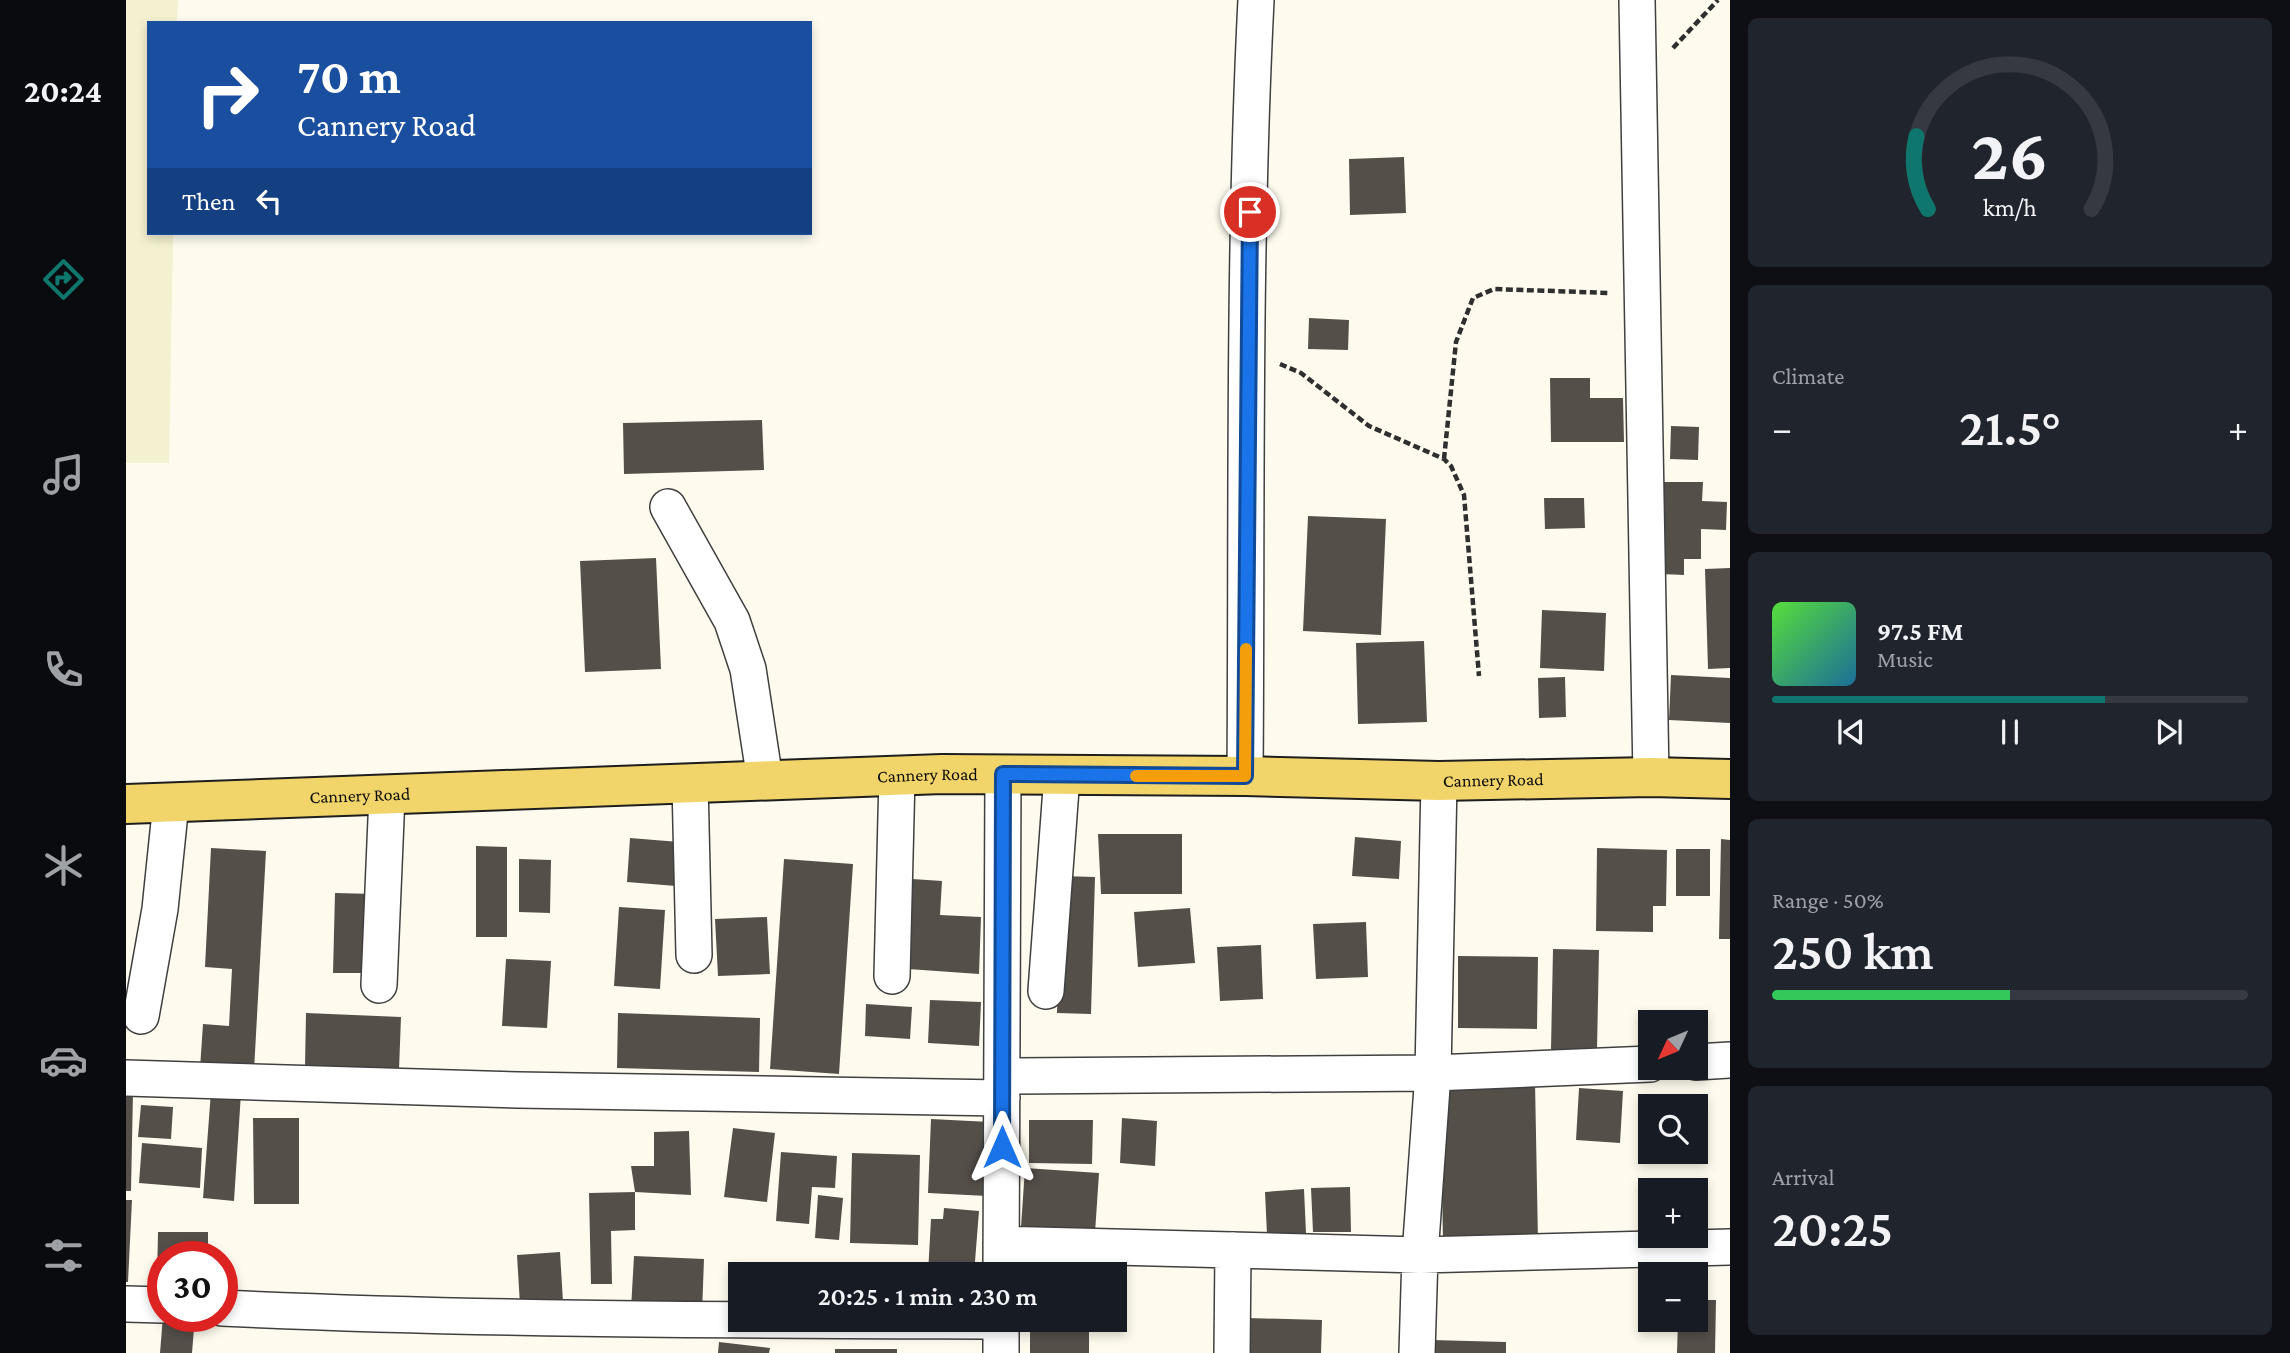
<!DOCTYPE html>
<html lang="en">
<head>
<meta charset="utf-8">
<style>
  :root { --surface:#171b24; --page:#20242c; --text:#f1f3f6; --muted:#9ea1a6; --line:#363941; --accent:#0f766e }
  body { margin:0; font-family:"Crimson Pro",serif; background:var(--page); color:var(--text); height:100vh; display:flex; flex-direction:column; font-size:26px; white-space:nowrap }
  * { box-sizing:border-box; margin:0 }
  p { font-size:23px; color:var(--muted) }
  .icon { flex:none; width:38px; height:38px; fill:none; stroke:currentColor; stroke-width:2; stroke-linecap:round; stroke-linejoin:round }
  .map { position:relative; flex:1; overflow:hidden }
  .sheet { display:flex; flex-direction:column; gap:18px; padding:18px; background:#0d0f14; width:560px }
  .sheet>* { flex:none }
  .top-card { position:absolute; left:21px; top:21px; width:665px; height:214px; border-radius:0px; box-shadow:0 4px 10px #0003; background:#1a4fa0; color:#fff; overflow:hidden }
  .needle { width:46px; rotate:226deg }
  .controls { position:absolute; left:1512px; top:1010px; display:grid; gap:14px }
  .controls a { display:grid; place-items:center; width:70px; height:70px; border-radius:0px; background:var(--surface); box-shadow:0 4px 10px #0003; font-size:35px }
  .speed { position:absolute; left:21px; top:1241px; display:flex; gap:14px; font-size:35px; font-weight:700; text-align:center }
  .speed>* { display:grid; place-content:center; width:91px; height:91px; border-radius:50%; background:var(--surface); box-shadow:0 4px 10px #0003; line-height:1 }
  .speed .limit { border:10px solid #d22; background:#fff; color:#111 }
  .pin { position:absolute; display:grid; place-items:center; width:60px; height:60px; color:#fff; margin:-30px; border:4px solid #fff; border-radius:50%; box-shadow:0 2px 7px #0007 }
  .me { position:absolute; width:77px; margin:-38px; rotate:0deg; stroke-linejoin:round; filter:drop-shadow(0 0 5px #0008) }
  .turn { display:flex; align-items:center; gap:24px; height:147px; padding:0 35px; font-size:32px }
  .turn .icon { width:91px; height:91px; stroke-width:2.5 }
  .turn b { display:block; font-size:49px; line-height:60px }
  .then { display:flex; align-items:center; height:66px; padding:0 35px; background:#0003; gap:14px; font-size:26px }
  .big { font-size:52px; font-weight:600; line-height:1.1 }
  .sheet .tile { flex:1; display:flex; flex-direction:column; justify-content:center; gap:10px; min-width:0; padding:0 24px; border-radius:10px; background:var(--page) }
  .sheet .dial { align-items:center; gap:0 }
  .dial svg { height:182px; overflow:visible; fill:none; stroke:var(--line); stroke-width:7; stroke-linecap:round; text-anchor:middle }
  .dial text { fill:var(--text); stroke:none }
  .song { display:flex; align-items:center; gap:21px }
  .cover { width:84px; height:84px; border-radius:10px; background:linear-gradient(135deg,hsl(110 70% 55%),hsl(200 70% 35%)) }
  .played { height:7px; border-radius:4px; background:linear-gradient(90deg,var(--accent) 70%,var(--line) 70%) }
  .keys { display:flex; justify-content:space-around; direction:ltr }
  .heat { display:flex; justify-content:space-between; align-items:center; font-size:38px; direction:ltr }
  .charge { height:10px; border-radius:5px; background:linear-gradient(90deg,#34c759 50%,var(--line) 0) }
  .trip { position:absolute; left:602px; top:1262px; width:399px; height:70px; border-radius:0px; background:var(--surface); box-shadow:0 4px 10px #0003; font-weight:600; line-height:70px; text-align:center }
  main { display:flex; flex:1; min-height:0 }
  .menu { display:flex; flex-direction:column; width:126px; justify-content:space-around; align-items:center; background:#090b0e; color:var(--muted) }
  .menu .icon { width:49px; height:49px }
  .menu .active { color:var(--accent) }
  .menu b { font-size:32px; color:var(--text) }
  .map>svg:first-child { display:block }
  .farmland { fill:#f3f1cf }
  .building { fill:#554f4a }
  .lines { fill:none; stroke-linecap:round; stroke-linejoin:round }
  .minor-casing { stroke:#404040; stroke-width:38 }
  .major-casing { stroke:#1e1e1e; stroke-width:42 }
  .path { stroke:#2f2f2f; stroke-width:4.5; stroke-dasharray:7 3.5; stroke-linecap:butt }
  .minor { stroke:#fff; stroke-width:35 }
  .major { stroke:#f2d56a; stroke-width:38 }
  .route-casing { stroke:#114b97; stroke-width:18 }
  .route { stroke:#1a73e8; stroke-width:12 }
  .slow { stroke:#f59e0b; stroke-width:12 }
  .labels { text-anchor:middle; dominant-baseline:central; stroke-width:7; stroke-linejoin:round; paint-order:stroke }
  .street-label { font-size:18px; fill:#0d0d0d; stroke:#fff }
</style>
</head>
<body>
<main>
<nav class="menu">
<b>20:24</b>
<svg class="icon active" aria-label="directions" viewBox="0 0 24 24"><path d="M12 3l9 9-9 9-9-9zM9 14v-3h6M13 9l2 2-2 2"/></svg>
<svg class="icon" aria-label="music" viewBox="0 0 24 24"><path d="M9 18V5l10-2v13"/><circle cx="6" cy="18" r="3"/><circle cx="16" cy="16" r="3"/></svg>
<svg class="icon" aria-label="phone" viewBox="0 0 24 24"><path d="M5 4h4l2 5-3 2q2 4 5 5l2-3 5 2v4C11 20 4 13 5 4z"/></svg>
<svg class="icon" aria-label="climate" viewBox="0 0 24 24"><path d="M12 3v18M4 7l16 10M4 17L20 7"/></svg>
<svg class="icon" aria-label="car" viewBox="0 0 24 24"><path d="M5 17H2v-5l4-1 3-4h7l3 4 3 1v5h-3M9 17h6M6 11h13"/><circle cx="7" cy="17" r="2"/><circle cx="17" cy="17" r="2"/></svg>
<svg class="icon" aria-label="filters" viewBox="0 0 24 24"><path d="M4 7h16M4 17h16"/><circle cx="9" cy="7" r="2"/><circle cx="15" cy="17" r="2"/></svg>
</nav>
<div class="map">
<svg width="1604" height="1353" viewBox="0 0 1604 1353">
  <rect width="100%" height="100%" fill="#fefbee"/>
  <path class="farmland" d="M0,0H52L51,23H23V233H47L43,463H0Z"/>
  <path class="building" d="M1278,157L1280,213L1224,215L1223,159Z
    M1183,318L1223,320L1222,350L1182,349Z
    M1424,378H1464V398H1497L1498,442H1425Z
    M636,420L638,470L498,474L497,423Z
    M1545,426L1573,427L1572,460L1544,459Z
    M1537,482H1577L1576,501L1601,502L1600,530L1575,529V559H1558V575L1535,574Z
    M1418,498H1458L1459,528L1419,529Z
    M1182,516L1260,519L1255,635L1177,631Z
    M530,558L535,669L459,672L454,561Z
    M1604,568V668L1582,669L1579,569Z
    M1416,610L1480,613L1478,671L1414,668Z
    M1298,641L1301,722L1232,724L1230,643Z
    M1545,675L1604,678V723L1543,720Z
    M1439,677L1440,717L1413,718L1412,678Z
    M972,834H1056V894H975Z
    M1229,837L1275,841L1273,879L1226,876Z
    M504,838L553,842L550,886L501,882Z
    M1595,839L1604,840V939H1593Z
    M350,846L381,847V937H350Z
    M85,848L140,851L128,1071L74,1068L77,1024L103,1026L106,969L79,967Z
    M1471,848L1541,850L1540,906H1527V932L1470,931Z
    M1550,849H1584V896H1550Z
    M393,859L425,860L424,913L393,912Z
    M658,859L727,864L713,1074L644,1069Z
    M935,876L969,877L965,1014L931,1013Z
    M786,879L816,881L814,915L855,917L853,974L782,969Z
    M209,893L249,894L248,973H207Z
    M493,907L539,910L534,989L488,986Z
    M1064,908L1069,963L1012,967L1008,912Z
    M641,917L644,974L592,976L589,919Z
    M1240,922L1242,977L1190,979L1187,924Z
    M1135,945L1137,999L1094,1001L1091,947Z
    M1427,949L1473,950L1471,1050L1425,1049Z
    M1332,956L1412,957L1411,1029L1332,1028Z
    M380,959L425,961L421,1028L376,1026Z
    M804,1000L855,1002L853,1046L802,1043Z
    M740,1004L786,1007L784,1039L739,1036Z
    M180,1013L275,1017L273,1070L179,1066Z
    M492,1013L634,1018L633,1072L491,1068Z
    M1409,1082L1412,1241L1317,1242L1314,1083Z
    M1453,1088L1497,1091L1494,1143L1450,1140Z
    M85,1091L115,1093L108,1201L77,1198Z
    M0,1092H7L5,1191H0Z
    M1516,1096L1549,1097L1547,1106H1524V1116L1516,1115Z
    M15,1105L47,1107L45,1139L12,1137Z
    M127,1118H173V1204H128Z
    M996,1118L1031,1121L1029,1166L994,1163Z
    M805,1119L864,1122L861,1196L802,1193Z
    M903,1120H967L966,1164L903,1163Z
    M607,1128L649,1133L641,1202L598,1197Z
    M563,1131L565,1195L509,1192V1230L485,1231L486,1284H465L463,1193L509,1192L505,1166H528V1132Z
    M16,1143L76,1148L74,1188L13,1183Z
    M655,1152L711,1156L709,1188L686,1187L683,1224L650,1221Z
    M726,1153L794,1155L792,1245L724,1243Z
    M899,1168L973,1173L969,1233L895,1227Z
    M1224,1187L1225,1232H1187L1185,1188Z
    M1178,1189L1180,1233L1141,1235L1139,1192Z
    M692,1195L717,1198L713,1240L689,1238Z
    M0,1200H6L2,1282H0Z
    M818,1208L853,1211L848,1274H802L805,1219H817Z
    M32,1232H82V1256H37V1279H31Z
    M434,1252L437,1302L394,1305L391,1255Z
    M508,1256L578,1259L576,1313L505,1309Z
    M1570,1300H1590L1589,1353H1551L1552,1320H1570Z
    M37,1316H69L66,1353H34Z
    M1121,1318L1196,1320L1195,1353H1121Z
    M904,1320H963V1353H904Z
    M1306,1340L1380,1342V1353H1306Z
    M593,1342L644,1348L643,1353H592Z
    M709,1349H771V1353H709Z"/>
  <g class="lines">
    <defs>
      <path id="minor" d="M1511,0L1525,777
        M542,507L606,621L622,669L639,780
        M1119,776C1121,518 1117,258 1130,0
        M564,783L568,955
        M766,976L771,776
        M253,985L261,795
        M920,991L936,775
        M15,1016L34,909L45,803
        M1570,1062L1604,1060
        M876,1076L1307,1073L1524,1064
        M0,1078L392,1090L876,1098
        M875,1244L1294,1255L1604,1247
        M875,1274L877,774
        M0,1304L37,1305
        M96,1308C356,1320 615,1320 875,1321
        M875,1353V1320
        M1106,1353L1107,1250
        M1291,1353L1294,1255L1307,1073L1313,781"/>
      <g id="major">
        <path id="s1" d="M0,804L816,774L1119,776L1313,781L1525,777L1604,779"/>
      </g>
    </defs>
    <use href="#minor" class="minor-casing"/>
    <use href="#major" class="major-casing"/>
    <path class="path" d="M1547,48L1592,0
      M1154,364L1175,373L1243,426L1318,459L1325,466L1338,495L1353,676
      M1318,459L1330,342L1347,298L1368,289L1484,293"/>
    <use href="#minor" class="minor"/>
    <use href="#major" class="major"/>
  </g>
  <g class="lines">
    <defs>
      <path id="route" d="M876,1147L877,774L1119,776L1124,212"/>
    </defs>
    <use href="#route" class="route-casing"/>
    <use href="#route" class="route"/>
    <path class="slow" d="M1010,776H1119L1120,649"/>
  </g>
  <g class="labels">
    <g class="street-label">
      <text stroke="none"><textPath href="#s1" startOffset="802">Cannery Road</textPath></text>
      <text stroke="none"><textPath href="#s1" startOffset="1368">Cannery Road</textPath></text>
      <text stroke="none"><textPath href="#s1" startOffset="234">Cannery Road</textPath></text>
    </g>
  </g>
</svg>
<div class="controls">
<a><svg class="needle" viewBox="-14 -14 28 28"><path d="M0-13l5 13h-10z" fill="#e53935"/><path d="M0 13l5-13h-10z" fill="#9ea1a6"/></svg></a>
<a><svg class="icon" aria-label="search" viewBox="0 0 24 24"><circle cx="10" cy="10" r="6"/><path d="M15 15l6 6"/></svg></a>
<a>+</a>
<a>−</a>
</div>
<div class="speed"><div class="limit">30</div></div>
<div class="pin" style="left:1124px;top:212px;background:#d93025"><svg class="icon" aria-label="arrive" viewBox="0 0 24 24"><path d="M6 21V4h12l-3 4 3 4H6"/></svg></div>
<svg class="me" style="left:876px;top:1147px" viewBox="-20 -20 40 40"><path d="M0-17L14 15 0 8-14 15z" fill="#1a73e8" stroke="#fff" stroke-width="4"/></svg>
<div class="trip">20:25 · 1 min · 230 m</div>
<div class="top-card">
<div class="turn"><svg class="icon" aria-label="right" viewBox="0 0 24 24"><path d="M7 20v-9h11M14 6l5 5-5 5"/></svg><div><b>70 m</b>Cannery Road</div></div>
<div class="then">Then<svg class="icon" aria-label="left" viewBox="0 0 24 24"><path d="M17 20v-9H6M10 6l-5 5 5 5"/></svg></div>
</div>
</div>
<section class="sheet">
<div class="tile dial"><svg viewBox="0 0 100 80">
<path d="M14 69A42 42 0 1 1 86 69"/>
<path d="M14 69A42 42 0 0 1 9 37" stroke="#0f766e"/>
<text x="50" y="56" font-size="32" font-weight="700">26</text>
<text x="50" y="72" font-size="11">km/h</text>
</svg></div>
<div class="tile"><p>Climate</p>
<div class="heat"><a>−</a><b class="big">21.5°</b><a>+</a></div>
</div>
<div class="tile">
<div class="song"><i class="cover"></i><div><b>97.5 FM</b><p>Music</p></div></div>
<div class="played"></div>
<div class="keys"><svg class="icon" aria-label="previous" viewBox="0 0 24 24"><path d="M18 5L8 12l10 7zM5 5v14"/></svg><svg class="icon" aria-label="pause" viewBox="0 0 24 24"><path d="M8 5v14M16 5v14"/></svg><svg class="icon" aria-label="next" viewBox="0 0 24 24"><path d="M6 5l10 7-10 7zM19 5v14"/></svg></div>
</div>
<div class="tile"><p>Range · 50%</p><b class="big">250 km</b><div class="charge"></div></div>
<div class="tile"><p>Arrival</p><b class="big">20:25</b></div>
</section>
</main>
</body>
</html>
